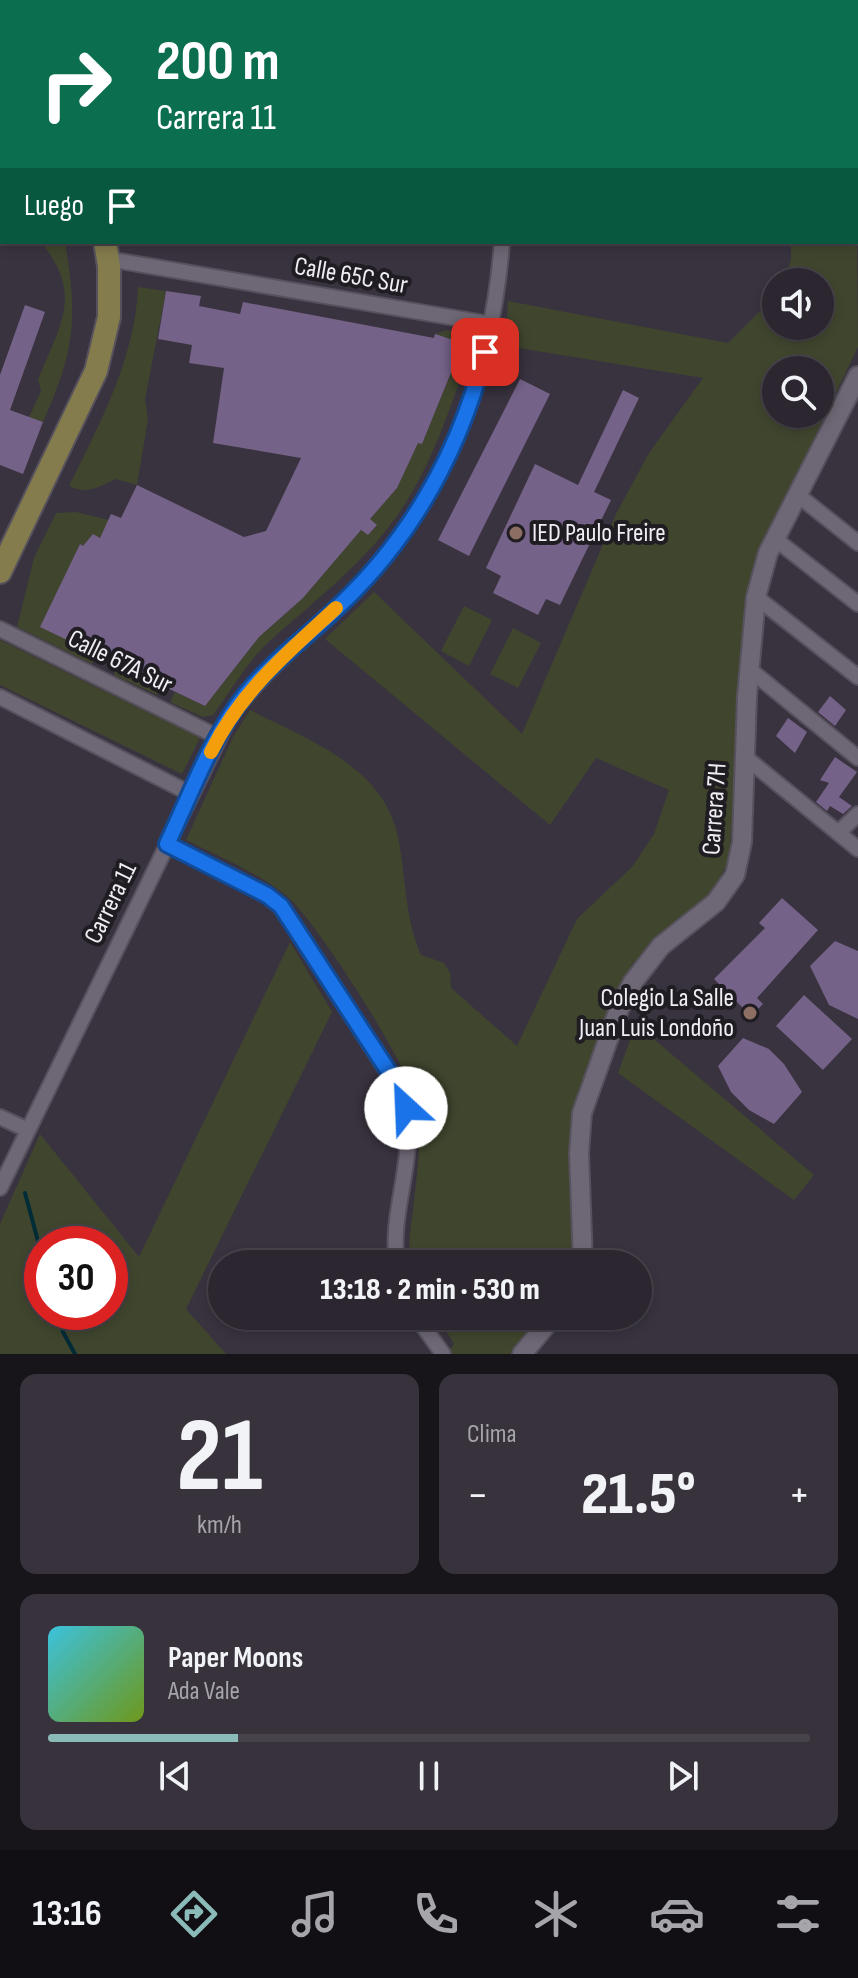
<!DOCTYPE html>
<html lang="es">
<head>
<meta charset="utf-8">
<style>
  :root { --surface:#2b262f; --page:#37323b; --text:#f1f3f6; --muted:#a6a5aa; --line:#47434b; --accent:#8bbbb9 }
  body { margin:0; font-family:"Sofia Sans Condensed",sans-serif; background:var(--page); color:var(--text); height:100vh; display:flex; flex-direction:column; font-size:30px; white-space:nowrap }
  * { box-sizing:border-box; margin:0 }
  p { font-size:26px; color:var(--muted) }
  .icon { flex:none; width:44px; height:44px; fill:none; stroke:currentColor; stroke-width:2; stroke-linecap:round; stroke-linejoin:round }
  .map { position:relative; height:1354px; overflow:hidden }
  .details { display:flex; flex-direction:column; gap:20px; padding:20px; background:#18151a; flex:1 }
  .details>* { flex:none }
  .hud { position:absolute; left:0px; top:0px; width:858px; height:244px; box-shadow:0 4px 12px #0003,0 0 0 2px var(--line); background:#0b6e4f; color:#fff; overflow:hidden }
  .buttons { position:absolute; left:762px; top:268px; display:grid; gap:16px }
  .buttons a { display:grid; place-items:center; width:72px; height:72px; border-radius:50%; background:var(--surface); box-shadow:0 4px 12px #0003,0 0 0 2px var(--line); font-size:40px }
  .speed { position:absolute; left:24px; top:1226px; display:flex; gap:16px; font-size:40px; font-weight:700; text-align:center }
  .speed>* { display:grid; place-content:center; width:104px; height:104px; border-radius:50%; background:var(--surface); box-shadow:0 4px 12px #0003,0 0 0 2px var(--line); line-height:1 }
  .speed .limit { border:12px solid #d22; background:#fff; color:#111 }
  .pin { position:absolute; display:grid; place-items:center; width:68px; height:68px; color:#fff; margin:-34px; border-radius:16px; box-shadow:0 4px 12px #0006 }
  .me { position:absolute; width:88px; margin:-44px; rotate:335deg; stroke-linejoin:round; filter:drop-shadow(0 0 6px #0008) }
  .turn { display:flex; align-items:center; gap:28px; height:168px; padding:0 24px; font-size:36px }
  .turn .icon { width:104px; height:104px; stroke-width:2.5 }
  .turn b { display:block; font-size:56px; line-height:68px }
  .then { display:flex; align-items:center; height:76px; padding:0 24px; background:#0003; gap:16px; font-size:30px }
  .big { font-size:60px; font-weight:800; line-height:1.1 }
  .details .tile { flex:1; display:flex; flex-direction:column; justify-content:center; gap:12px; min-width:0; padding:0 28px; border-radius:16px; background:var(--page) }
  .details .dial { align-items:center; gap:0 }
  .dial b { font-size:104px; line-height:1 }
  .song { display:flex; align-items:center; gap:24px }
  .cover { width:96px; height:96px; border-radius:12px; background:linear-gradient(135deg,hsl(190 70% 55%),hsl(80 70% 35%)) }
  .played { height:8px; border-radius:4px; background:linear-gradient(90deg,var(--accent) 25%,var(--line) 25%) }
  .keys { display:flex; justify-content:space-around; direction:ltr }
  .heat { display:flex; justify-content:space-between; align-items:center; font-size:44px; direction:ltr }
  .details .tiles { flex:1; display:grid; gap:20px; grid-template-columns:1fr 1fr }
  .tile:last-child { grid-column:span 2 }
  .trip { position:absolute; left:208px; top:1250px; width:444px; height:80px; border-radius:40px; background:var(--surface); box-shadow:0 4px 12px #0003,0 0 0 2px var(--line); font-weight:800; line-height:80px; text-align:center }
  .dock { display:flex; height:128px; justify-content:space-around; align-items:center; background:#110f13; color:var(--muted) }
  .dock .icon { width:56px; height:56px }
  .dock .current { color:var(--accent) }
  .dock b { font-size:36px; color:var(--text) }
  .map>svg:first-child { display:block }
  .green { fill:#40462e; fill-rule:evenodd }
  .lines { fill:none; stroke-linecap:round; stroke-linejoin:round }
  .stream { stroke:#002c37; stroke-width:4 }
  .building { fill:#756288 }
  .minor-casing { stroke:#56515c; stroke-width:18 }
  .tertiary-casing { stroke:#56515c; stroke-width:22 }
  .primary-casing { stroke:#56515c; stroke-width:26 }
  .minor { stroke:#6e6775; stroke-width:14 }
  .tertiary { stroke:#6e6775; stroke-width:18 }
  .primary { stroke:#847c4c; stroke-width:22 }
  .route-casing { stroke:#114b97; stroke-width:20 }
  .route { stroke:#1a73e8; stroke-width:14 }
  .slow { stroke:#f59e0b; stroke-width:14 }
  .education-dot { fill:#8d6e63; stroke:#1f1c22; stroke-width:3 }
  .labels { text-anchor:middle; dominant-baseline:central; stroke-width:8; stroke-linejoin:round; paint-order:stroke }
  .street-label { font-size:26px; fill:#f1edf5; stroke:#1f1c22 }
  .poi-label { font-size:26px; fill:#f1edf5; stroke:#1f1c22; text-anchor:start }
</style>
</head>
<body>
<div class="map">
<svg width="858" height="1354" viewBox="0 0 858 1354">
  <rect width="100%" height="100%" fill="#39333f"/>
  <path class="green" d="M856,148L858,347L765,540L728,862L710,897L633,963L612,997L570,1128L574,1243L572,1264H411C407,1246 411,1227 413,1210C417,1175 422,1141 417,1107C412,1069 316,921 287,896C257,872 220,857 186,840L233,737L250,710C309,741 387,767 399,842C406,882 405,917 421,955L444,963L450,973L451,988L517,1046L577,919L632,867L654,834L669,790L596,758L550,825L325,639L374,592L522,734L616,514L649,453L703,378L506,346L508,301L728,343L776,295V326H820V282H783L791,260V242H856ZM776,370H820V414H776Z
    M41,242H65C78,318 75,351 43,422L29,417L41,391L38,380C60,325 84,295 41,242Z
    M138,287L166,291L145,399L148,419L137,485L116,479C98,487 88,495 69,486C100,423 135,359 138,287Z
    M447,330L464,334L471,341V351C450,406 433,464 399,513C365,562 317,599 273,638C249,659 232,689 213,715L203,717L170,702L175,692L205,706L259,637L303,598L361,530L368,535L377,526L370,519L397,488L418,443L422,444L463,343L435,334Z
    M76,512L109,520L100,538L93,535L83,546L80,544L41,626L162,685L157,695L114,675L116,669L95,659L92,664L17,627L34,558L56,513Z
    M464,606L492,620L469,666L441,651Z
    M513,628L541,643L518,688L490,674Z
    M0,640L200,738L182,774L0,685Z
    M290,942L332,1012L186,1309L226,1354H0V1224L40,1134L139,1257ZM42,1244H110V1312H42Z
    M636,1024L814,1175L794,1200L618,1073Z
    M437,1316H542L510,1354H447L454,1344Z"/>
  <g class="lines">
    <path class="stream" d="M25,1193L42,1256
      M58,1312L63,1332L75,1354"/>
  </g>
  <path class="building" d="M166,291L201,296L199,306L240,314L243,302L434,338L435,334L463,343L422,444L418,443L397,488L370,519L377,525L368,535L361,530L303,598L259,637L205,706L40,627L80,544L83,546L93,534L100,538L111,514L121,518L137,485L244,537L266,531L301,458L213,443L224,368L189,363L192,345L158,339Z
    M25,305L45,312L10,410L43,422L23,474L0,465V375Z
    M520,379L550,394L469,556L438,540Z
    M623,390L639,398L594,492L611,500L560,605L546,599L538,615L493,593L501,576L486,568L535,464L578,485Z
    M830,696L846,710L835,726L818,712Z
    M788,718L807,732L795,753L776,736Z
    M835,757L857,772L839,797L852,806L843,814L830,806L827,811L816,802L829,783L820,780Z
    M782,898L818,930L757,998L763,1004L751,1016L714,979L765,928L759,923Z
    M835,941L858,951V1019L829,1005L810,966Z
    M804,995L852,1039L823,1070L776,1026Z
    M743,1038L769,1049L784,1064L802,1092L774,1124L749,1110L731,1092L718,1066Z"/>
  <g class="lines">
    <defs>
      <path id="minor" d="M108,259L491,324
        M799,496L858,543
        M775,539L858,604
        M756,597L858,677
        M0,629L218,737
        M749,669L858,758
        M0,697L191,794
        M745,757L858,849
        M838,833L858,814
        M167,844L267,895L281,906L399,1090C424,1147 388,1205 397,1264
        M0,1117L28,1130
        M0,1188L229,718C265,667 314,633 357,589C448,494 492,372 502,242
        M416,1316L443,1354"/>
      <path id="tertiary" d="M857,0L858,21
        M622,2H654
        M0,64L2,63
        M856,132L858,134
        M583,1264L579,1153L582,1113L619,1009L633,982L661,946L716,902L735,875L742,842L747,696L756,597L768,553L858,376
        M522,1354L554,1316"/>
      <path id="primary" d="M2,0V3
        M0,572L96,371L109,317V266L105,242"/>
    </defs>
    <use href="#minor" class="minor-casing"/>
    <use href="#tertiary" class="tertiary-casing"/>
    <use href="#primary" class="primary-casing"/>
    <use href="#minor" class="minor"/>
    <use href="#tertiary" class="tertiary"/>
    <use href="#primary" class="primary"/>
  </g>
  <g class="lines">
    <defs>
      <path id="route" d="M406,1108L389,1072L281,906L267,895L167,844C191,794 211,737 246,694C274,660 308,636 339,606C413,536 460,451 485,352"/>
    </defs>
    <use href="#route" class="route-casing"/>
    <use href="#route" class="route"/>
    <path class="slow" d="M211,752C241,691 287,653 336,608"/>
  </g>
  <g class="education-dot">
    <circle cx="516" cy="533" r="8"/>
    <circle cx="750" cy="1013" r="8"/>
  </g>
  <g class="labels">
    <g class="street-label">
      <text transform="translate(351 276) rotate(10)">Calle 65C Sur</text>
      <text transform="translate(120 662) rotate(26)">Calle 67A Sur</text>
      <text transform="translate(715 809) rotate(-86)">Carrera 7H</text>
      <text transform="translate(111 903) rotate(-64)">Carrera 11</text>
    </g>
    <g class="poi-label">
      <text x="532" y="533">IED Paulo Freire</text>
      <text x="734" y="998" text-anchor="end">Colegio La Salle<tspan x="734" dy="30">Juan Luis Londoño</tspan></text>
    </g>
  </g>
</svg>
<div class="buttons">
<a><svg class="icon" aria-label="sound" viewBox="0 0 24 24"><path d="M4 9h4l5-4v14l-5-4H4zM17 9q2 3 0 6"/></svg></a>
<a><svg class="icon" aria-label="search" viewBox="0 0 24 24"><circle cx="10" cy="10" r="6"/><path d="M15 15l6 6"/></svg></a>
</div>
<div class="speed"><div class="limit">30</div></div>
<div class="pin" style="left:485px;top:352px;background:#d93025"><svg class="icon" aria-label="arrive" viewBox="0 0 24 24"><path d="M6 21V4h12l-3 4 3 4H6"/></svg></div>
<svg class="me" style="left:406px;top:1108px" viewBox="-20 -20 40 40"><circle r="19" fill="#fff"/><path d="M0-13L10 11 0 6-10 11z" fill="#1a73e8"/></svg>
<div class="trip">13:18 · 2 min · 530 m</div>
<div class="hud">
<div class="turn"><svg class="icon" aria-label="right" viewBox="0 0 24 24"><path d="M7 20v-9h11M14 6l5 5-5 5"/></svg><div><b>200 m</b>Carrera 11</div></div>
<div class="then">Luego<svg class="icon" aria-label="arrive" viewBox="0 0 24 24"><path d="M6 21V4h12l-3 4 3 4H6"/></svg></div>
</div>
</div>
<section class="details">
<div class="tiles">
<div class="tile dial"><b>21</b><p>km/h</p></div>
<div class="tile"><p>Clima</p>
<div class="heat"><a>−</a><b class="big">21.5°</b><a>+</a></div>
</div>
<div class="tile">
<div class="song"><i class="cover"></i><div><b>Paper Moons</b><p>Ada Vale</p></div></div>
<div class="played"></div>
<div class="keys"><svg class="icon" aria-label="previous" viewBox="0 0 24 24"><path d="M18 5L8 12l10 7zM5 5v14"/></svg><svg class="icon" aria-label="pause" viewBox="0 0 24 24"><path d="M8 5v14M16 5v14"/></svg><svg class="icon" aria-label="next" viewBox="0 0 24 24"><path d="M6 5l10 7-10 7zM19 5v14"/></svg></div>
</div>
</div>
</section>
<nav class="dock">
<b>13:16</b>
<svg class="icon current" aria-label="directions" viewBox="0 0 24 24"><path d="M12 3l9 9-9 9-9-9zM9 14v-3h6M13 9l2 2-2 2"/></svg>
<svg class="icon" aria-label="music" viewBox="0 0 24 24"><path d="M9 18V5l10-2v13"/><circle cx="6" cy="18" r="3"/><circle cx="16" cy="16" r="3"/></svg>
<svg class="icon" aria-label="phone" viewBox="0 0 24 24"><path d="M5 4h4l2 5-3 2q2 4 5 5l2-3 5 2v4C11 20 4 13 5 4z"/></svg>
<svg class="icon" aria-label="climate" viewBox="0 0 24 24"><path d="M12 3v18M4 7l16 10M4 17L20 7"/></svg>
<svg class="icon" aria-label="car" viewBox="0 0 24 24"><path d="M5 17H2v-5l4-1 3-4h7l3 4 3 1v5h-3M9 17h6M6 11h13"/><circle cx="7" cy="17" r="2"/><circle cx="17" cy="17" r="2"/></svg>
<svg class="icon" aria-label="filters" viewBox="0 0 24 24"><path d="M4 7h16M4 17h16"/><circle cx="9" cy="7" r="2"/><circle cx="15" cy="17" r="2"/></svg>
</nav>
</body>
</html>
